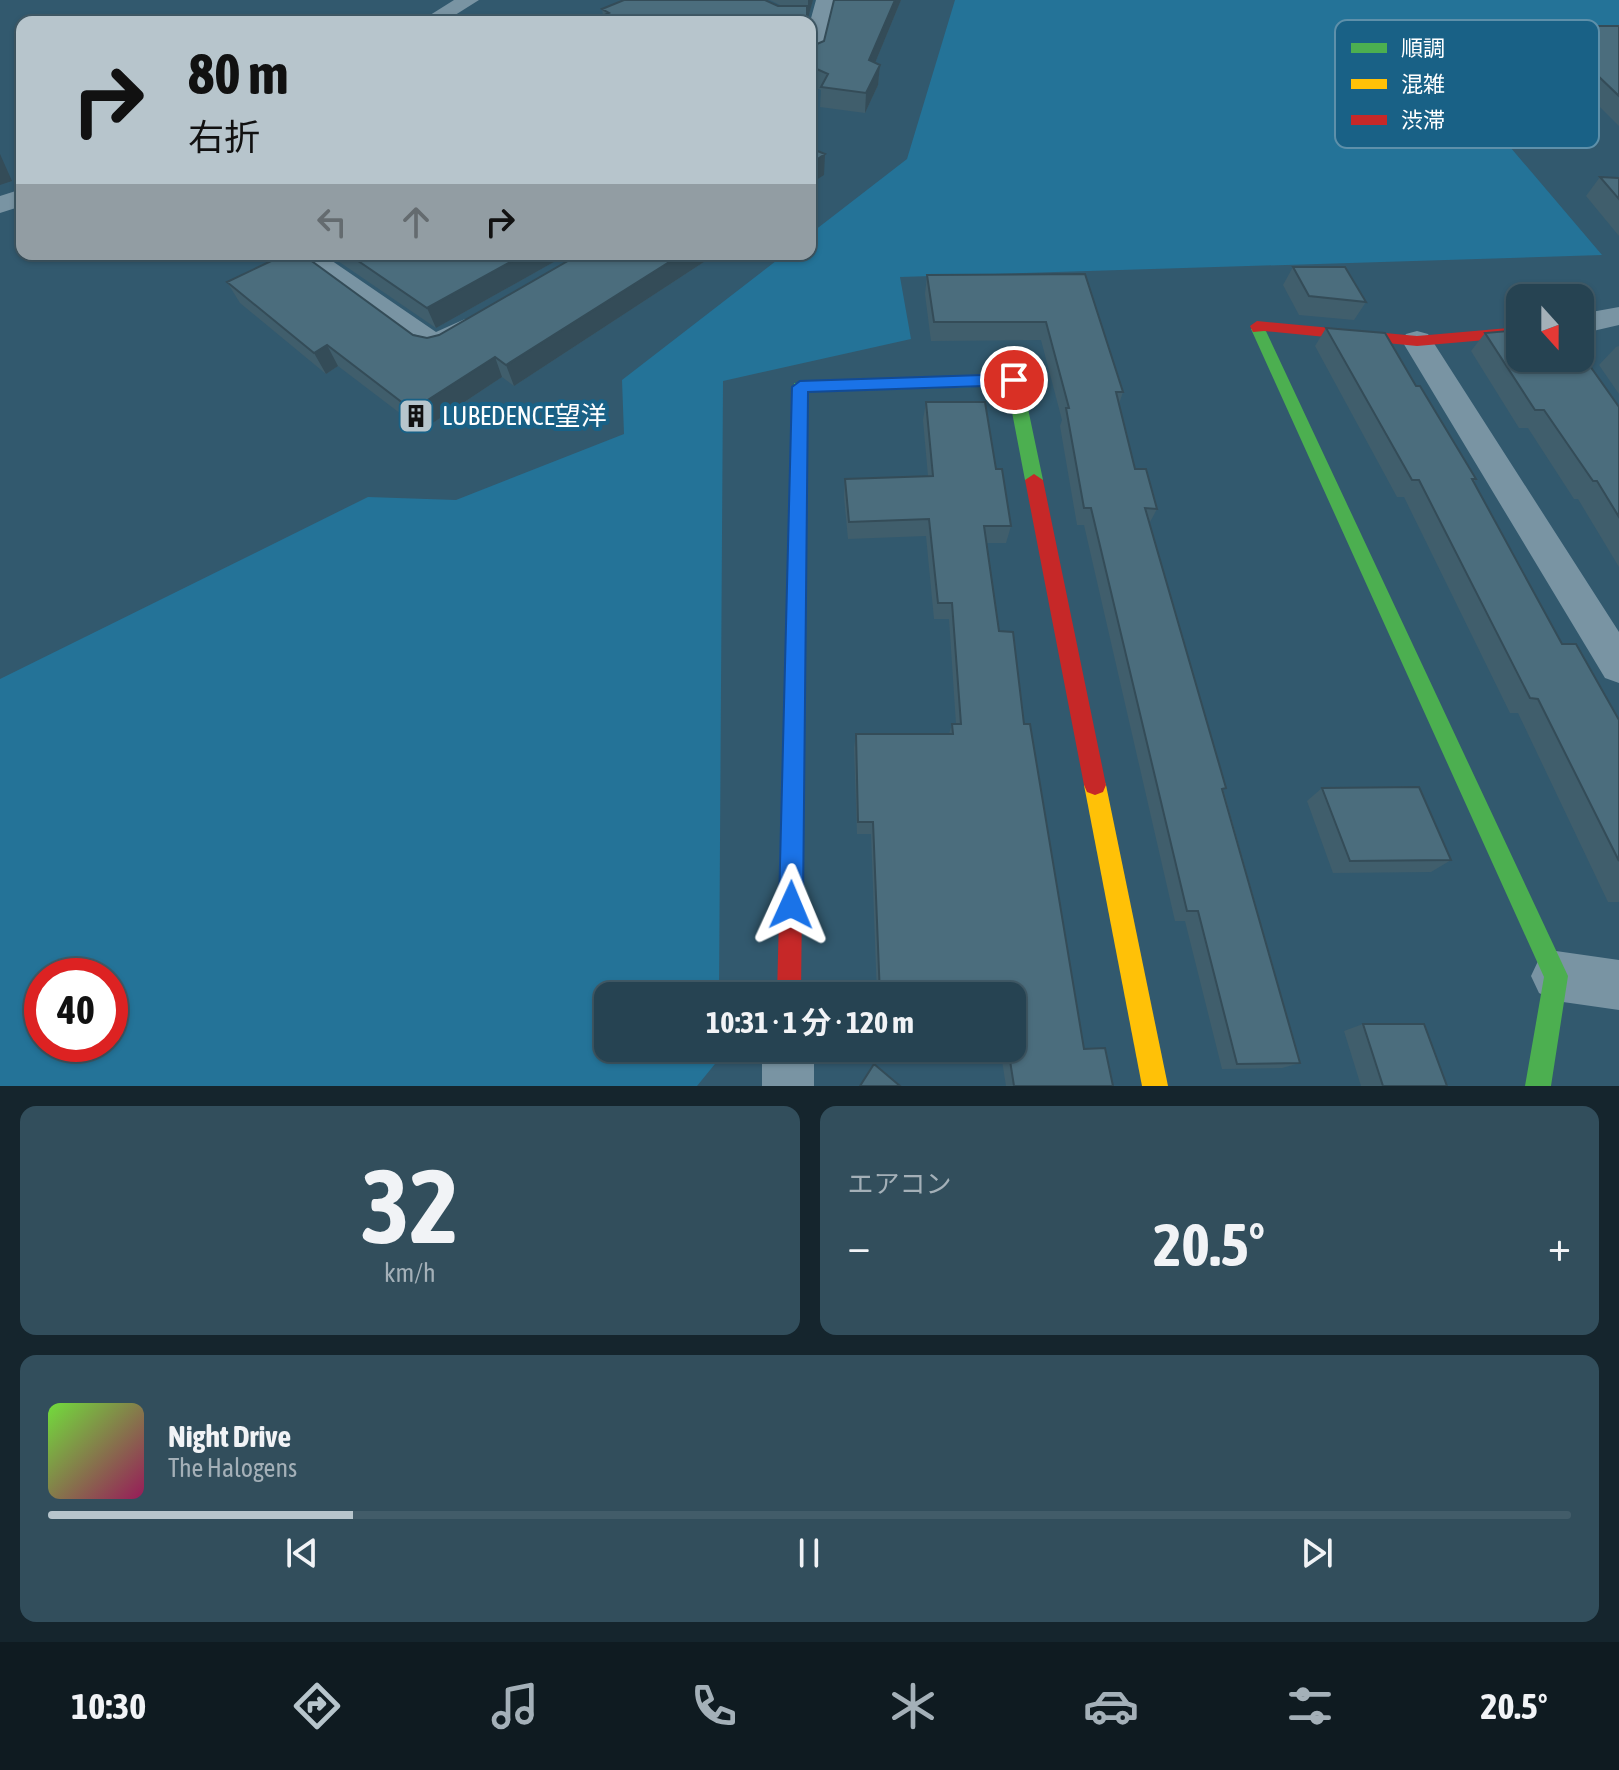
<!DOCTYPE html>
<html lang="ja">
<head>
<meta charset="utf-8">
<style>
  :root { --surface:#264352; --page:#324e5c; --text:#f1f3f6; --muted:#a4b0b8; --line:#425c69; --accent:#b7c5cc }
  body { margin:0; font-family:"Asap Condensed","Noto Sans JP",sans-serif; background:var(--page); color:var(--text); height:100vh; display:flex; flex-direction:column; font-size:30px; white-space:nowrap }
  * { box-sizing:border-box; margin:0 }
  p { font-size:26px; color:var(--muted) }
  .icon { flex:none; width:44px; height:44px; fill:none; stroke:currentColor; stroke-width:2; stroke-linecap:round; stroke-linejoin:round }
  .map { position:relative; height:1086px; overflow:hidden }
  .panel { display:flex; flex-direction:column; gap:20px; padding:20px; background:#15252d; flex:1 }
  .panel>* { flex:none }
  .banner { position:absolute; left:16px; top:16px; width:800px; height:244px; border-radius:16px; box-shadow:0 2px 6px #0004,0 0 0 2px var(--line); background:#b7c5cc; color:#111; overflow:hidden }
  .needle { width:52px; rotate:159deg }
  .tools { position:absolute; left:1506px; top:284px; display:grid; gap:16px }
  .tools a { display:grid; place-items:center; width:88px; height:88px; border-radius:16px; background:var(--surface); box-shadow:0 2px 6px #0004,0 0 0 2px var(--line); font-size:40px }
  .speed { position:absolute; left:24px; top:958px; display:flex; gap:16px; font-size:40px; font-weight:700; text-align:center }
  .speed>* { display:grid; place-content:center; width:104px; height:104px; border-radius:50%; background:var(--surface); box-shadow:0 2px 6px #0004,0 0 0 2px var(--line); line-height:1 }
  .speed .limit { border:12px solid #d22; background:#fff; color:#111 }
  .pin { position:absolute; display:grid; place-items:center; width:68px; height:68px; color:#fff; margin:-34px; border:4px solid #fff; border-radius:50%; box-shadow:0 2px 8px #0007 }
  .me { position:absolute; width:88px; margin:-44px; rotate:1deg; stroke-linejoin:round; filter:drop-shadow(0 0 6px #0008) }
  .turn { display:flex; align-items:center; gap:28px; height:168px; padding:0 40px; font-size:36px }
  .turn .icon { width:104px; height:104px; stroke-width:2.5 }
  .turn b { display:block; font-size:56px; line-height:68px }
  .lanes { display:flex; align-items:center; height:76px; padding:0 40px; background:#0003; justify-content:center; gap:40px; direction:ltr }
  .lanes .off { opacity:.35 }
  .big { font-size:60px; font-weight:700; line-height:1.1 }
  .panel .card { flex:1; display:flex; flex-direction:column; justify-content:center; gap:12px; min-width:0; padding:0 28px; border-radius:16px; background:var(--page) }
  .panel .dial { align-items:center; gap:0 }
  .dial b { font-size:104px; line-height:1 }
  .song { display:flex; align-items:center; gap:24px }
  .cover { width:96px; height:96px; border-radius:12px; background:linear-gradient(135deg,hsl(100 70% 55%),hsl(330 70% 35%)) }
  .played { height:8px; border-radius:4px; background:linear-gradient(90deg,var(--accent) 20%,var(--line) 20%) }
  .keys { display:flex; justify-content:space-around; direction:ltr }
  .heat { display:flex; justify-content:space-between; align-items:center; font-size:44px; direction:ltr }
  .panel .tiles { flex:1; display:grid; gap:20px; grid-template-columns:1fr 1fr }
  .card:last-child { grid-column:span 2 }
  .trip { position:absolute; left:594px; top:982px; width:432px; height:80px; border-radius:16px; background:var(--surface); box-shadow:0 2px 6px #0004,0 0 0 2px var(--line); font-weight:700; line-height:80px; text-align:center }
  .tabs { display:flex; height:128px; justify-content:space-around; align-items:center; background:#0f1b21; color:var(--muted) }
  .tabs .icon { width:56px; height:56px }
  .tabs .on { color:var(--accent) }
  .tabs b { font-size:36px; color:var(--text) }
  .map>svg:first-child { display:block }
  .green { fill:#247398; fill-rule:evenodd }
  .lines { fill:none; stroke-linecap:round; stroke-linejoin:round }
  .street { fill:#7994a3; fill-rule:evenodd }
  .fast { fill:#4caf50; fill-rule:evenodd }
  .slow { fill:#ffc107; fill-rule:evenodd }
  .jam { fill:#c62828; fill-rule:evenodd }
  .wall { fill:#405e6c }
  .shaded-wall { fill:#344c58 }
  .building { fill:#4b6d7d; stroke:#344c58; stroke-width:2 }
  .route { fill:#1a73e8; stroke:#114b97; stroke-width:2 }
  .labels { text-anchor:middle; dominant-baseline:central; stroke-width:8; stroke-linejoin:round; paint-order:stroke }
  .poi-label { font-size:26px; fill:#fff; stroke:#196186; text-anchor:start }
  .key { fill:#196186; stroke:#5e90aa; stroke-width:2 }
  .key-label { font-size:22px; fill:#fff }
</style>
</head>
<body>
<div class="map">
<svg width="1619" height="1086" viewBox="0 0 1619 1086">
  <rect width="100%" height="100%" fill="#32596e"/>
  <path class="green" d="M955,0H1619V28L1515,27L1442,67L1602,255L900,277L911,339L723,381L719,996H608V1048H719V1059L697,1086H0V679L368,497L456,500L624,434L622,380L785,254H810V234L907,159ZM42,976H110V1044H42Z"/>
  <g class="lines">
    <path class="street" d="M454,0H479L444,22H419Z
      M816,0H836L821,60L810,66V22Z
      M22,189V206L0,213V196Z
      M290,254H322L436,332L465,319L475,322L480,329C470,345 443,358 424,353Z
      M1619,307V325L1580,334V314Z
      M1417,331L1428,334L1619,632V683L1605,678L1402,341L1406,334Z
      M1556,951L1619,960V1010L1556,1001L1539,993L1531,976L1539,959Z
      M762,1048H814V1086H762Z"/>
    <path class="fast" d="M1258,324L1265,329L1568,976L1551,1086H1525L1544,977L1251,329Z
      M1014,375L1022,380L1043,480L1034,486L1025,480L1007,386L808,392L804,716L801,723L794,725L787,723L784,716L794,383Z"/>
    <path class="slow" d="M1095,775L1103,778L1106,785L1168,1086H1142L1084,785L1087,778Z"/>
    <path class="jam" d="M1257,321L1417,336L1520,327V337L1417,346L1264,331L1253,332L1250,326Z
      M1034,474L1043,480L1106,785L1103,792L1095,795L1087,792L1084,785L1025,480Z
      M794,707L801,709L804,716L801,996H777L784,716L787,709Z"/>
  </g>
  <path class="wall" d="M770,0H813L808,18L603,16L602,9L782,6Z
    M834,0H901L875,63L880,65L878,85L865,113L820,107L821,90L810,86V47L824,41Z
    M1546,26H1619V126L1536,43Z
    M1600,177L1619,178V236L1586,196Z
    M330,254H568L436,328L332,257Z
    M580,254H713V256L514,386L502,377L422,430L338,366L326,374L240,303L227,282L427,338L439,335Z
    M1293,267L1366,302L1354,320L1299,315L1283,285Z
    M1085,274L1123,392L1119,404L1135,469L1157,509L1149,524L1300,1063L1282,1068L1222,1069L1185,921H1175L1084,525H1077L1060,426L1062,420L1041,340L931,341L925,294L927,275Z
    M1326,328L1416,386L1476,479L1474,482L1562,644L1619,720V902H1608L1518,713H1510L1404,497H1397L1315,346Z
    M1485,333L1619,407V567L1578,499H1574L1528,428H1519L1471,351Z
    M1619,346V394L1599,365L1616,347Z
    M926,402L996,469L1011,526L1006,543H986L999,631L1024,724L1084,1049L1113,1086H1006L1000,1048H1012V996H877L871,834H857L854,748L856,734H949L952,724H956L949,619H934L926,536L848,539L844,497L845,479L928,476L923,420Z
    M1322,788L1451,860L1431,872L1333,873L1307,801Z
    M1363,1024L1447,1086H1361L1344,1031Z"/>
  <path class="shaded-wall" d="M808,0H813L808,18Z
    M895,0H901L868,80L869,60Z
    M880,65L878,85L865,113L866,93Z
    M0,154L12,181L0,185Z
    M825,154L824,175L810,184V164Z
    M525,254H568L436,328L427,308Z
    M682,254H713V256L514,386L506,365Z
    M327,345L338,366L326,374L314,353Z
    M495,357L502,377L422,430L412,410Z"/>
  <path class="building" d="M624,0H765L778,6H807V22H590L609,13L602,9Z
    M834,0H895L869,60L880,65L866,93L821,87L828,74L810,66V47L824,41Z
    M280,18L287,22H269Z
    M1546,26H1619V96Z
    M810,148L825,154L810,164Z
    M1600,177L1619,178V199Z
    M286,254H302L413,335L427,338L439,335L580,254H682L506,365L495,357L412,410L327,345L314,353L227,282Z
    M348,254H525L427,308Z
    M1293,267H1345L1366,302L1309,296Z
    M1085,274L1123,392H1116L1135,469H1146L1157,509L1145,508L1226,788L1222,789L1300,1063L1237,1064L1198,911H1187L1091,508H1084L1066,408H1069L1046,322H934L927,275Z
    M1326,328L1385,333L1416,386H1420L1476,479H1472L1562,644H1576L1619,720V861L1538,699L1530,698L1419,480H1412Z
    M1520,330V358H1580V352L1619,407V517L1597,481H1593L1544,410H1535L1485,333Z
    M926,402H985L996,469H1002L1011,526H984L999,631L1013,632L1024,724H1030L1084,1049L1105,1048L1113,1086H1014L1008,1048H1012V996H880L873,822H858L856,734H953L952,724H961L952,603H938L929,519L849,522L845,479L933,476Z
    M1419,787L1451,860L1350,861L1322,788Z
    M1363,1024H1424L1447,1086H1383Z
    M874,1064L900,1086H860Z"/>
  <path class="route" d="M1014,374L1022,380L1014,385L808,392L803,905L799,913L791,916L782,913L779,905L792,387L800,381Z"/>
  <defs>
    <symbol id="building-square" viewBox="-11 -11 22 22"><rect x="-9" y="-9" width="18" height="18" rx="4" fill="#b7c5cc" stroke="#196186"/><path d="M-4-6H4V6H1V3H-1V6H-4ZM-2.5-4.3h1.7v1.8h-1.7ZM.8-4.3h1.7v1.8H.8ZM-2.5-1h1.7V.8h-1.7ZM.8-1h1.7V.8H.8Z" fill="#111"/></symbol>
  </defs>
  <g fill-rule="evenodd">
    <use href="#building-square" x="396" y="396" width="40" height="40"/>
  </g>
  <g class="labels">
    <g class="poi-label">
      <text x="442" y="416">LUBEDENCE望洋</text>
    </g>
  </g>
  <rect x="1335" y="20" width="264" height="128" rx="12" class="key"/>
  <rect x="1351" y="43" width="36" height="10" fill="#4caf50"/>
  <rect x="1351" y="79" width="36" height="10" fill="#ffc107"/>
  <rect x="1351" y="115" width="36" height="10" fill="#c62828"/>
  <g class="key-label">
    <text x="1401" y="56">順調</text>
    <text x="1401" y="92">混雑</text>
    <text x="1401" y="128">渋滞</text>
  </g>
</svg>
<div class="tools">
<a><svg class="needle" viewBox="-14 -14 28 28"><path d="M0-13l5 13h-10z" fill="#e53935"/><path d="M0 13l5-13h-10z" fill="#a4b0b8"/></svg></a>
</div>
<div class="speed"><div class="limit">40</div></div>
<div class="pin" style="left:1014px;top:380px;background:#d93025"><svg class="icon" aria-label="arrive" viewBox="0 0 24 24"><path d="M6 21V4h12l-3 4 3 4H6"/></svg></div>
<svg class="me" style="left:791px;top:905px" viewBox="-20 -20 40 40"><path d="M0-17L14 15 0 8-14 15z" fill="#1a73e8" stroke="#fff" stroke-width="4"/></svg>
<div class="trip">10:31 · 1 分 · 120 m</div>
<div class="banner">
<div class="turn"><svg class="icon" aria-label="right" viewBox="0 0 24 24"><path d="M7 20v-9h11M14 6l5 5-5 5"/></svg><div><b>80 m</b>右折</div></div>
<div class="lanes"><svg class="icon off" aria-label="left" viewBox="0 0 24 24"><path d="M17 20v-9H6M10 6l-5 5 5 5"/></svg><svg class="icon off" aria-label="ahead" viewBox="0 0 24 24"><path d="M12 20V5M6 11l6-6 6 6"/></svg><svg class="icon" aria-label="right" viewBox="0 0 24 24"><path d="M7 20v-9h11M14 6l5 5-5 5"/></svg></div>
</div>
</div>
<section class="panel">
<div class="tiles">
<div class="card dial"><b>32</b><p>km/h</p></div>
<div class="card"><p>エアコン</p>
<div class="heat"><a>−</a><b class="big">20.5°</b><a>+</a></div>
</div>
<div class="card">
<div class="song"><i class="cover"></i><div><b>Night Drive</b><p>The Halogens</p></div></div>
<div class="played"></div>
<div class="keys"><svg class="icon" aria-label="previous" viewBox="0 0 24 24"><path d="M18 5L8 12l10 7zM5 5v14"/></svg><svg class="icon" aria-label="pause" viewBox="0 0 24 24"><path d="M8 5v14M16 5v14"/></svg><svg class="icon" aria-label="next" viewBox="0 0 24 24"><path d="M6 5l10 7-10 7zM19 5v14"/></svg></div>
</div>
</div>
</section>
<nav class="tabs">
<b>10:30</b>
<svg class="icon on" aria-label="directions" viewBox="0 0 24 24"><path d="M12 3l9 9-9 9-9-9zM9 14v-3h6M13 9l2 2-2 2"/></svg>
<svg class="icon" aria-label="music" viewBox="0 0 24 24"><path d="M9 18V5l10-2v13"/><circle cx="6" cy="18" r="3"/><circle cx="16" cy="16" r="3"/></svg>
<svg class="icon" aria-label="phone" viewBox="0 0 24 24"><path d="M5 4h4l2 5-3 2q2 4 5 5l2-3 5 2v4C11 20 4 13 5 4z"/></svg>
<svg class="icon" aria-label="climate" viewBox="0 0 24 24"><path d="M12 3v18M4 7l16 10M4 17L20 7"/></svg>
<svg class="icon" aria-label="car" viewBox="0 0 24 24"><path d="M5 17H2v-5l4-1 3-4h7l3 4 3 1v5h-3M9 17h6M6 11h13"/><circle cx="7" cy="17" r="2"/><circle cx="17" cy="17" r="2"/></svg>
<svg class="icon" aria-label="filters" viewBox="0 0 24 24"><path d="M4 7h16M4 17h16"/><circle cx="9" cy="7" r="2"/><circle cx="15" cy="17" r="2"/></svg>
<b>20.5°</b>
</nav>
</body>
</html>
